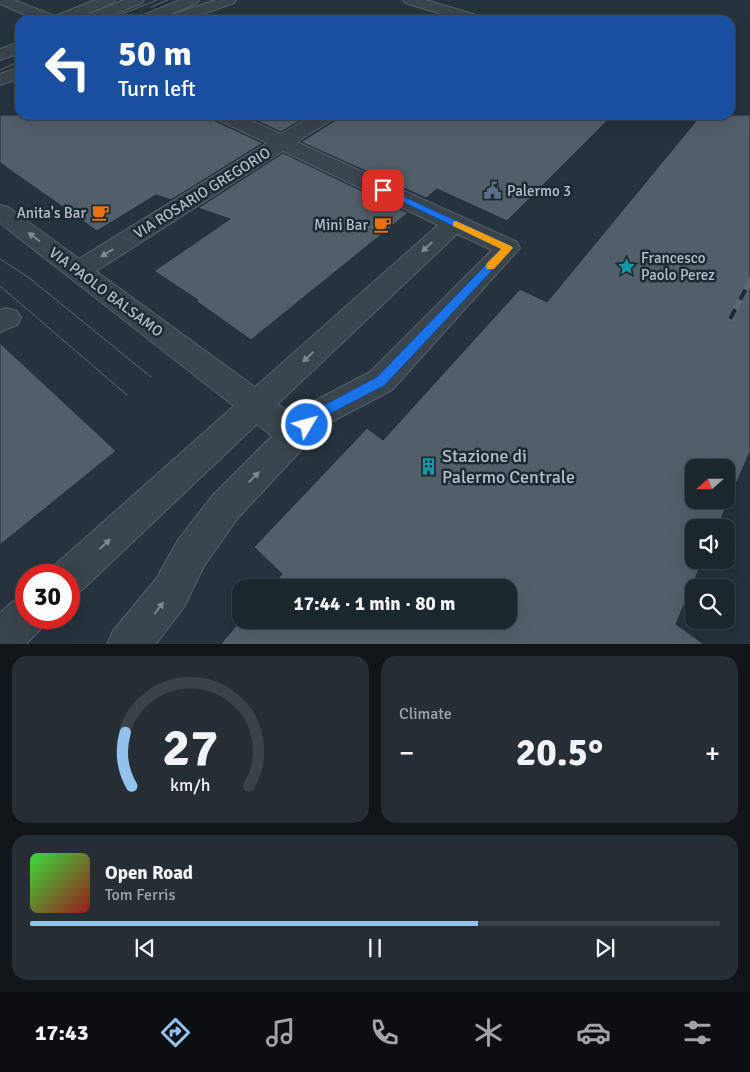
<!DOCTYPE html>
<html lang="en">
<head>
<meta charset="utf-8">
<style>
  :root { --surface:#1c262d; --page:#252e35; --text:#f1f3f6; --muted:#a0a5aa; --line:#3a4349; --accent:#94c2ee }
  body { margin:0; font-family:Signika,sans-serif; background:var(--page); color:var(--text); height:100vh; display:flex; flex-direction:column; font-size:19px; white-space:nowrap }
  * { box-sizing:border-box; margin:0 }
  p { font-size:16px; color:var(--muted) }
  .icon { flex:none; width:28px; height:28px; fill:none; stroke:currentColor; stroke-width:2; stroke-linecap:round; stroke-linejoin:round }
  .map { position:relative; height:644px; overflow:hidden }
  .drawer { display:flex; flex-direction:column; gap:12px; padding:12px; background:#0f1519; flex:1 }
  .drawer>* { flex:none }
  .banner { position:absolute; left:15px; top:15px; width:720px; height:105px; border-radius:15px; box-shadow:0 5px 20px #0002,0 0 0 1px var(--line); background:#1a4fa0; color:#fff; overflow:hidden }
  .needle { width:32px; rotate:249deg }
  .controls { position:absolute; left:685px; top:459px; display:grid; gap:10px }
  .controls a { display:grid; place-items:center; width:50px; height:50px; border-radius:10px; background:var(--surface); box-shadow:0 5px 20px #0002,0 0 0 1px var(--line); font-size:25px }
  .speed { position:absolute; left:15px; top:564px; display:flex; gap:10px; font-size:25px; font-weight:700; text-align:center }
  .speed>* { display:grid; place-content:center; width:65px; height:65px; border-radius:50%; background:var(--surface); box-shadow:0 5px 20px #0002,0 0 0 1px var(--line); line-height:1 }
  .speed .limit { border:8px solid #d22; background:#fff; color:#111 }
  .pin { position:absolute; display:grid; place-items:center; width:42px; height:42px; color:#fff; margin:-21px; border-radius:10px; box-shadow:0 2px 8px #0006 }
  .me { position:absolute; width:55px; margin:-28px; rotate:53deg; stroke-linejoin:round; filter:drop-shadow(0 0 4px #0008) }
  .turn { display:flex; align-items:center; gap:18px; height:105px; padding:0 20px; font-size:22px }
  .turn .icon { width:65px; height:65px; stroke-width:2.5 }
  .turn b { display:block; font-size:35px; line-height:42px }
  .big { font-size:38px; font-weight:700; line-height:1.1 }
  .drawer .widget { flex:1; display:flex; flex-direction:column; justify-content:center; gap:8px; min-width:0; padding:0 18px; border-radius:15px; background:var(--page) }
  .drawer .dial { align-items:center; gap:0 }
  .dial svg { height:130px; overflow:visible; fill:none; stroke:var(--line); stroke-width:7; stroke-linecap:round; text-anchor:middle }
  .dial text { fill:var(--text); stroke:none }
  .song { display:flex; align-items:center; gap:15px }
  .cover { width:60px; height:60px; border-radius:8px; background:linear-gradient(135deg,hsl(120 70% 55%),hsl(0 70% 35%)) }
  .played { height:5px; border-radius:2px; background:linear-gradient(90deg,var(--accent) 65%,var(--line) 65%) }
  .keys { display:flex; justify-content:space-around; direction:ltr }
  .heat { display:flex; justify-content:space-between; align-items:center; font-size:28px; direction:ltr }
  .drawer .tiles { flex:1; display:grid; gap:12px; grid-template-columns:1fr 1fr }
  .widget:last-child { grid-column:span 2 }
  .trip { position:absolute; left:232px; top:579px; width:285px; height:50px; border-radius:15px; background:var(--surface); box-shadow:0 5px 20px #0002,0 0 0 1px var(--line); font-weight:700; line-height:50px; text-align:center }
  .dock { display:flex; height:80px; justify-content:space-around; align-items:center; background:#0b0f12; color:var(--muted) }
  .dock .icon { width:35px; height:35px }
  .dock .current { color:var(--accent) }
  .dock b { font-size:22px; color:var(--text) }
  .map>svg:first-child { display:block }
  .building { fill:#525f69; stroke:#212b33; fill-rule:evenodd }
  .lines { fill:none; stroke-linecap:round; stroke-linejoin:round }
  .minor-casing { stroke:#58626a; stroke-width:2 }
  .tertiary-casing { stroke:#58626a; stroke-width:2 }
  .minor { fill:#3a444c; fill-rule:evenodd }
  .tertiary { fill:#3a444c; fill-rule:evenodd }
  .tram { stroke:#5d6873; stroke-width:1 }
  .rail-casing { stroke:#5d6873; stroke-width:5.5 }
  .rail { stroke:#1f2931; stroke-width:4; stroke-dasharray:11; stroke-linecap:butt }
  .oneway { fill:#7e8890 }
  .route { fill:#1a73e8; stroke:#114b97 }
  .slow { fill:#f59e0b }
  .labels { text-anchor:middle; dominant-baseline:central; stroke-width:5; stroke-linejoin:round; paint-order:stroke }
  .poi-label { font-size:15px; fill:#b6bfc7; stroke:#1f2931; text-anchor:start }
  .street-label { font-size:15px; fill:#b6bfc7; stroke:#1f2931 }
  .near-poi-label { font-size:18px; fill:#b6bfc7; stroke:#1f2931; text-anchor:start }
</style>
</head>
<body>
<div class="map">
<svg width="750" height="645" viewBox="0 0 750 645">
  <rect width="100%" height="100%" fill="#26323c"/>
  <path class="building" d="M0,115H211L215,121L263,143L171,200L156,195L97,231L0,163Z
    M244,115H309L281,132Z
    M338,115H613L507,221L437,189L426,198L301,142L334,121Z
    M701,115H750V452L717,528H694V560H703L676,624L705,645H220L241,620H509V588H270L282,574L254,547L367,428L383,440L520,289L547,302ZM694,468H726V500H694Z
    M283,153L408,213L251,340L196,301L198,300L154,271L230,219L198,208Z
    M0,343L116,451L0,545Z"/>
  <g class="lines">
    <defs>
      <path id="minor" d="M0,0H14L55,16L95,0H115L113,3L72,20H37L0,4Z
        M215,0H236L234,3L186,20H163L166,17Z
        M403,0H426L483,17L486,20H462L405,3Z
        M213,115H239L281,134L313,115H336L333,119L297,142L517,242L520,248L392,390L329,423L306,445L295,449L284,445L279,435L284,425L307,405L370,372L492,250L457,234L267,414L256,418L245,414L241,405L245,396L438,225L283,151L87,277L78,280L69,277L65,271L69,265L267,143L216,119Z
        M7,308L17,311L21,318L17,325L0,332V310Z"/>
      <path id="tertiary" d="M124,0H144L142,3L100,20H79L82,17Z
        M180,0H199L197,3L157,20H136L139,17Z
        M20,42V53L0,60V49Z
        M20,67V78L0,85V74Z
        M0,205L8,207L267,396L306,425L311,435L306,445L237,519L204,566L184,607L155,645H107L113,631L156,579L178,540L213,495L272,436L257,424L82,590L69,596V575H51L56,564L234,406L0,223Z
        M26,596V618H45L40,630L25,645H0V613L12,602Z"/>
    </defs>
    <use href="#minor" class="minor-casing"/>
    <use href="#tertiary" class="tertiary-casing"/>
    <use href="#minor" class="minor"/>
    <use href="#tertiary" class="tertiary"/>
    <path class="tram" d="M151,7L168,0
      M107,20L157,0
      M0,70L20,61
      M0,259L28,277L151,377
      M0,286L127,395"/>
    <defs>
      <path id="rail" d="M730,319L750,281"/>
    </defs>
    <use href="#rail" class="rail-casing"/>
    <use href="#rail" class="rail"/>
  </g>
  <defs><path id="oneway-solid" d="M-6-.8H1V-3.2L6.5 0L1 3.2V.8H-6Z" transform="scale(1.25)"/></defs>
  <g class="oneway">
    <use href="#oneway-solid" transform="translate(34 237) rotate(-143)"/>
    <use href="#oneway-solid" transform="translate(427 247) rotate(137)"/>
    <use href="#oneway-solid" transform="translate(107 253) rotate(148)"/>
    <use href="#oneway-solid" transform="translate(308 357) rotate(137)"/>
    <use href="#oneway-solid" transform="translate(254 477) rotate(-45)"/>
    <use href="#oneway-solid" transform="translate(105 544) rotate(-43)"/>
    <use href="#oneway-solid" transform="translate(159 608) rotate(-53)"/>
  </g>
  <path class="route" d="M383,187L511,246L513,248L385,385L322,418L311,429L307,431L302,429L300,425L313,411L377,377L501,249L380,191V188Z"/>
  <path class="slow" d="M456,221L511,246L513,248L494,269H487L486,266L487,263L501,249L453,226V222Z"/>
  <defs>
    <symbol id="civic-bare" viewBox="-9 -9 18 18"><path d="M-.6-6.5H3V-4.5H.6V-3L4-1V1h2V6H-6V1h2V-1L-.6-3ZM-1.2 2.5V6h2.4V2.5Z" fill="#5c6f8a" stroke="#1f2931" stroke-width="2.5" paint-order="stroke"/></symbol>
    <symbol id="cafe-bare" viewBox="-9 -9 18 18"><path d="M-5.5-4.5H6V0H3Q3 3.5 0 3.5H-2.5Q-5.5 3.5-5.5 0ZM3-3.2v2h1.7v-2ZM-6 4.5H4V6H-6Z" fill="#e8710a" stroke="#1f2931" stroke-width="2.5" paint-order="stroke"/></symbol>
    <symbol id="sight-bare" viewBox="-9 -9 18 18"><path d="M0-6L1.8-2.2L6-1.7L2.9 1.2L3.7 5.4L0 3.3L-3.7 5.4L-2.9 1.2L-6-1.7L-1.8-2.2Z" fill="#0f9aa8" stroke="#1f2931" stroke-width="2.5" paint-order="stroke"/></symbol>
    <symbol id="building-bare" viewBox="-9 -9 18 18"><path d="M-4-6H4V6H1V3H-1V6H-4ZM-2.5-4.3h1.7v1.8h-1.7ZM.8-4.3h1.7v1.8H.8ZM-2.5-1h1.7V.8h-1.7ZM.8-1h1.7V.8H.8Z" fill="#0f9aa8" stroke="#1f2931" stroke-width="2.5" paint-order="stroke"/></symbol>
  </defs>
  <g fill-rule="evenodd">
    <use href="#civic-bare" x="480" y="178" width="25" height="25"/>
    <use href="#cafe-bare" x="88" y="200" width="25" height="25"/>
    <use href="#cafe-bare" x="370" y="212" width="25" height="25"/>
    <use href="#sight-bare" x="614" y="254" width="25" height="25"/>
    <use href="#building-bare" x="416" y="454" width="25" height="25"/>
  </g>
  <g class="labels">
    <g class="poi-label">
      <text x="507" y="191">Palermo 3</text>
      <text x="86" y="213" text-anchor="end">Anita's Bar</text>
      <text x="368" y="225" text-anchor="end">Mini Bar</text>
      <text x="641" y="258">Francesco<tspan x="641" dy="17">Paolo Perez</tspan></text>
    </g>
    <g class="street-label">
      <text transform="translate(202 193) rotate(-32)">VIA ROSARIO GREGORIO</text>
      <text transform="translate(106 292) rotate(37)">VIA PAOLO BALSAMO</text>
    </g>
    <g class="near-poi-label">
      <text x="442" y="456">Stazione di<tspan x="442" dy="21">Palermo Centrale</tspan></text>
    </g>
  </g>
</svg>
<div class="controls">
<a><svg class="needle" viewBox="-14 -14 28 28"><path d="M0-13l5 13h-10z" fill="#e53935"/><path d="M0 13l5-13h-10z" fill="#a0a5aa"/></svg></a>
<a><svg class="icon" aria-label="sound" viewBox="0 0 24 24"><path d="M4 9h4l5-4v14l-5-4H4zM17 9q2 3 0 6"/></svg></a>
<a><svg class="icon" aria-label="search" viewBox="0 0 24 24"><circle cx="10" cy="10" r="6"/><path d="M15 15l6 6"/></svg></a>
</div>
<div class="speed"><div class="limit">30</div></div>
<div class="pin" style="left:383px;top:190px;background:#d93025"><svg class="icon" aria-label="arrive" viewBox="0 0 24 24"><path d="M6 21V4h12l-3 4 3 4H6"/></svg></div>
<svg class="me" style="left:307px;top:425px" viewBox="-20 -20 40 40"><circle r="17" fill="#1a73e8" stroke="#fff" stroke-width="3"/><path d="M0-11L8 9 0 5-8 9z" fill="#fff"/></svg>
<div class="trip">17:44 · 1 min · 80 m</div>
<div class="banner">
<div class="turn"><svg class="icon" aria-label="left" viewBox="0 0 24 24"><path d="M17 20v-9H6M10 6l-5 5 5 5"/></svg><div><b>50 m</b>Turn left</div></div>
</div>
</div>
<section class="drawer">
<div class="tiles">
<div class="widget dial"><svg viewBox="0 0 100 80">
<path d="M14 69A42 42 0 1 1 86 69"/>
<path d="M14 69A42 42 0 0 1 10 36" stroke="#94c2ee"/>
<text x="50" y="56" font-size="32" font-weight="700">27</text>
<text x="50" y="72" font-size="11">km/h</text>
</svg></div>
<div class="widget"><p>Climate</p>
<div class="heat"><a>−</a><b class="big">20.5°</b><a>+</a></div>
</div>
<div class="widget">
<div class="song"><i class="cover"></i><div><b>Open Road</b><p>Tom Ferris</p></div></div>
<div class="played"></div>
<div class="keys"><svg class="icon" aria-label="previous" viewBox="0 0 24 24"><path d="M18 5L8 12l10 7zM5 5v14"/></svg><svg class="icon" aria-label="pause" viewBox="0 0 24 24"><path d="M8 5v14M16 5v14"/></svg><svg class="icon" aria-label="next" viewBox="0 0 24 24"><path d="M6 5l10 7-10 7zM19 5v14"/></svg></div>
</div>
</div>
</section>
<nav class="dock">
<b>17:43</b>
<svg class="icon current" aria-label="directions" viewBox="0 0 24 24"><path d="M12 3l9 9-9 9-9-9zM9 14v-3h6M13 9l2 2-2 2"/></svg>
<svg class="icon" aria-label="music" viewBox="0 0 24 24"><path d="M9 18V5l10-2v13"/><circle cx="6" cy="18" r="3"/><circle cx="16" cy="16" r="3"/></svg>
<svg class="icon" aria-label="phone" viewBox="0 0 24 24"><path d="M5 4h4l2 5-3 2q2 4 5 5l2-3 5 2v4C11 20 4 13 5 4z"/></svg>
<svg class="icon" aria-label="climate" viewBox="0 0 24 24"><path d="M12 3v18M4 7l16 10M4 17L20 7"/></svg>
<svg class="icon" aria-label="car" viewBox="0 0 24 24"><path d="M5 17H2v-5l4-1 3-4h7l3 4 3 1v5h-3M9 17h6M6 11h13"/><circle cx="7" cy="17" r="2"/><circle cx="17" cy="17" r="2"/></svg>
<svg class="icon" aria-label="filters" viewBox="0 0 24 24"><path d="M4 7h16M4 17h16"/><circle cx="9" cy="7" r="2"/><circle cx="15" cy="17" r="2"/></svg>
</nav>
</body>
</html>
